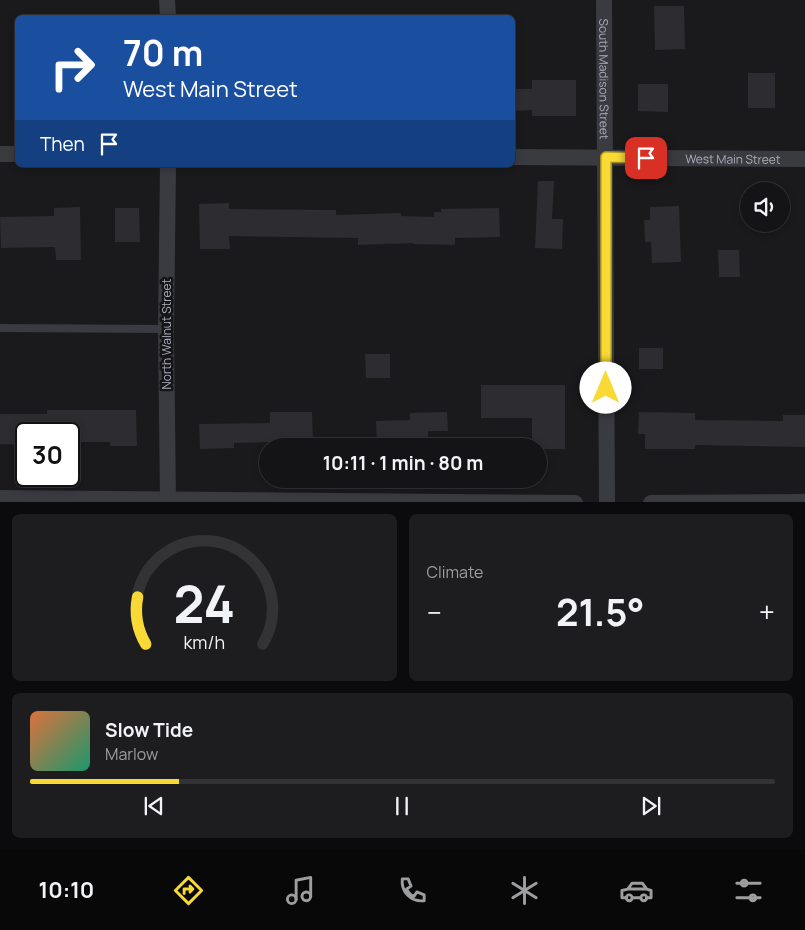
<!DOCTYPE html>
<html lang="en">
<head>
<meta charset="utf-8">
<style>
  :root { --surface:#141315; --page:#1d1c1e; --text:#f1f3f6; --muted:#9d9ea0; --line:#333234; --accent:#f8d935 }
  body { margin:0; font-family:Manrope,sans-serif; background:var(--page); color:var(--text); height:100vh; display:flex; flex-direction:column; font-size:19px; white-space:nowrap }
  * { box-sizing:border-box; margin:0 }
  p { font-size:16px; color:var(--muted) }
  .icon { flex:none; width:28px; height:28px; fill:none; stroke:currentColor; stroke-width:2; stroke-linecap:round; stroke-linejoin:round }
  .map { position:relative; height:502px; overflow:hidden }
  .panel { display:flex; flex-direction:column; gap:12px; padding:12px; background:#0b0a0c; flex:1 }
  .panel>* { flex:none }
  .hud { position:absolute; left:15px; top:15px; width:500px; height:152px; border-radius:8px; box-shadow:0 2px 8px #0003,0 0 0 1px var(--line); background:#1a4fa0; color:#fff; overflow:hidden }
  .tools { position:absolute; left:740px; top:182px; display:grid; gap:10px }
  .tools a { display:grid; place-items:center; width:50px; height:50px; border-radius:50%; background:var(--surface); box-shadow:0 2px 8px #0003,0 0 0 1px var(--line); font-size:25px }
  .speed { position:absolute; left:15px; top:422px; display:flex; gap:10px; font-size:25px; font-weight:700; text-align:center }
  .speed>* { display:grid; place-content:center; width:65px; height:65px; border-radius:50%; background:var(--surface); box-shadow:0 2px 8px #0003,0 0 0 1px var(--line); line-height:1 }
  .speed .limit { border:2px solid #111; border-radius:8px; background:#fff; color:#111 }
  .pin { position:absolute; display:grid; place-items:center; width:42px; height:42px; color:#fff; margin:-21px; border-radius:10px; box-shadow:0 2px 8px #0006 }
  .me { position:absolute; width:55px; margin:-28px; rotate:0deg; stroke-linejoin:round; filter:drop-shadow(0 0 4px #0008) }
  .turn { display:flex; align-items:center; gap:18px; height:105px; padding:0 25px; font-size:22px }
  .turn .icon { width:65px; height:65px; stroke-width:2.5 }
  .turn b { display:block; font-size:35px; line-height:42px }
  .then { display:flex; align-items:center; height:48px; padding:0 25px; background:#0003; gap:10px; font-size:19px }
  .big { font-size:38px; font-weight:700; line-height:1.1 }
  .panel .card { flex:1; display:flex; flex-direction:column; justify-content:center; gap:8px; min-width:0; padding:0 18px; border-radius:8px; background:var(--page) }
  .panel .dial { align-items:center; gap:0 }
  .dial svg { height:130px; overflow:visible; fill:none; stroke:var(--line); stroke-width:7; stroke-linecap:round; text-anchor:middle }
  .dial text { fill:var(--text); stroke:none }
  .song { display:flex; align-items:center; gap:15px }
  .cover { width:60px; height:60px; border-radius:8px; background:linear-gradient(135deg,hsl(20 70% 55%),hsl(160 70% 35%)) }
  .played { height:5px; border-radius:2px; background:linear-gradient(90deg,var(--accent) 20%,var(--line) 20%) }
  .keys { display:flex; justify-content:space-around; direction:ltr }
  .heat { display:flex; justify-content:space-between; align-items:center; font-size:28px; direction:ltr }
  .panel .tiles { flex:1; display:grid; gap:12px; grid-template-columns:1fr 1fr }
  .card:last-child { grid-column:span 2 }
  .trip { position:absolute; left:259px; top:438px; width:288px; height:50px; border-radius:25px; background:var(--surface); box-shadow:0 2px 8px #0003,0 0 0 1px var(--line); font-weight:700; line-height:50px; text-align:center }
  .menu { display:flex; height:80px; justify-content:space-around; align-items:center; background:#080808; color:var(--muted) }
  .menu .icon { width:35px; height:35px }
  .menu .on { color:var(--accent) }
  .menu b { font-size:22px; color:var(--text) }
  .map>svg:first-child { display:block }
  .building { fill:#2d2c30 }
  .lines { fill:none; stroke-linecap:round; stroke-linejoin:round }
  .service { stroke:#3a3a41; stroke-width:8 }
  .minor { stroke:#3a3a41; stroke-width:16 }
  .route-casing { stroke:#a18d22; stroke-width:12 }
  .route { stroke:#f8d935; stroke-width:9 }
  .labels { text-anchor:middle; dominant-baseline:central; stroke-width:5; stroke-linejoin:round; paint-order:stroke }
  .street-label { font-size:12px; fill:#abadbb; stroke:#151417 }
</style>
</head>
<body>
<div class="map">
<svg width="805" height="503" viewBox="0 0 805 503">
  <rect width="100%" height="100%" fill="#1a191c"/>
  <path class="building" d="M654,6H684L685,49L655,50Z
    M748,73H775V108H748Z
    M532,80H576V116H532V110L512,111V89H532Z
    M638,84H668V112L638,111Z
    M538,181H554L552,219H563L562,249L535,248Z
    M229,203V209L336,210V215L401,213V216L434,217V212H441V209L499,208L500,237L455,238V245L413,244V243L358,245V238L229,236L230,249H200L199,204Z
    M679,206L681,262L652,263L651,242H645L644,220H650V207Z
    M80,207L81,260H56L55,247L1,248L0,217L54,216V208Z
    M115,208H139L140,242H115Z
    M718,250H739L740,277H719Z
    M639,348H663V369H639Z
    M365,354H390V378H366Z
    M481,385H565V449H538V446H532V418H481Z
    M47,410H136L137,446H110V442H69V434H26V445L0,444V414H47Z
    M270,412H312L313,442L300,443V446H270V442L234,443V448L200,449L199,424L270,423Z
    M447,412L448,431H428V446H377L376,421L410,420V413Z
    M639,412L695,413V420L783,421V415H805V447L695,445V449H645V434H638Z"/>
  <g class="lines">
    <path class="service" d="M0,328L166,329"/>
    <g class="minor">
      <path d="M167,0L168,18"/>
      <path id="s1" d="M604,0L607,503"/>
      <path d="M0,154H18"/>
      <path id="s2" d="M512,157L805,159"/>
      <path d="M0,498L575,503"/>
      <path d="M168,503L166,329L168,165"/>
      <path d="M651,503L805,502"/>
    </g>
  </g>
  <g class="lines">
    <defs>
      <path id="route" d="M606,388V157L646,158"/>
    </defs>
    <use href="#route" class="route-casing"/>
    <use href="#route" class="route"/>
  </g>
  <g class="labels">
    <g class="street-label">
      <text stroke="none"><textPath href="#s1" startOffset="79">South Madison Street</textPath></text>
      <text stroke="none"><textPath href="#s2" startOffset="221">West Main Street</textPath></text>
      <text transform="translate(166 334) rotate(-90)">North Walnut Street</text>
    </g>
  </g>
</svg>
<div class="tools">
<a><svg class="icon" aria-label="sound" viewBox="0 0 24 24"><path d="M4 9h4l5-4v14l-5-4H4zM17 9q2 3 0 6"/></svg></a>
</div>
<div class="speed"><div class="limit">30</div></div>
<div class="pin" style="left:646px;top:158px;background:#d93025"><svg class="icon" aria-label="arrive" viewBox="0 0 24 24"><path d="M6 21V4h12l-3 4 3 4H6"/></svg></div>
<svg class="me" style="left:606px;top:388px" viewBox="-20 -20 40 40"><circle r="19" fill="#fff"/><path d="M0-13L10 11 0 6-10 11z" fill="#f8d935"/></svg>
<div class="trip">10:11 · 1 min · 80 m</div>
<div class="hud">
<div class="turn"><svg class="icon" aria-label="right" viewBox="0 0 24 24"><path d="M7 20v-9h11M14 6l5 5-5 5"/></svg><div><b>70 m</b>West Main Street</div></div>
<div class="then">Then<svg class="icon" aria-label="arrive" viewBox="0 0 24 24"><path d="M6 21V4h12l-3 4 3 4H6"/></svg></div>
</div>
</div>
<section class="panel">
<div class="tiles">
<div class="card dial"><svg viewBox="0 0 100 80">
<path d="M14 69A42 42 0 1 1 86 69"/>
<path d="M14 69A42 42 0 0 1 9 40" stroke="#f8d935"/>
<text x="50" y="56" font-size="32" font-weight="700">24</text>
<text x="50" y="72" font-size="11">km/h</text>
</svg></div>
<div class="card"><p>Climate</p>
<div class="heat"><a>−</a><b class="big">21.5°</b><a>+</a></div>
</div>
<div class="card">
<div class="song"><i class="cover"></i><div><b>Slow Tide</b><p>Marlow</p></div></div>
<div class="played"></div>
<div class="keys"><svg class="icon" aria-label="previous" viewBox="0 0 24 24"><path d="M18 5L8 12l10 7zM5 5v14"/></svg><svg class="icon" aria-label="pause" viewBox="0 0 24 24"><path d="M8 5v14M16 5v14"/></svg><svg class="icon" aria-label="next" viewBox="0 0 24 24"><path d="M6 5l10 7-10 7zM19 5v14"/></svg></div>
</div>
</div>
</section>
<nav class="menu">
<b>10:10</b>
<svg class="icon on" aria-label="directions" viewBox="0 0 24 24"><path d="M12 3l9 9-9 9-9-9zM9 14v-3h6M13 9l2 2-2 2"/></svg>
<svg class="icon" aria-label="music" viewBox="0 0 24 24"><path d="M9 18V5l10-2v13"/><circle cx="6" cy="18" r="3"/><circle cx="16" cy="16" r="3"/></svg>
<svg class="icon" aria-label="phone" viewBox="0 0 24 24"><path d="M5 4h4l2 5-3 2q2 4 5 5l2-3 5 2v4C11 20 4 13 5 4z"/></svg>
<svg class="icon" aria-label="climate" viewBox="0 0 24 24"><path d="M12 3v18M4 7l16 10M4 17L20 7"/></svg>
<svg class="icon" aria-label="car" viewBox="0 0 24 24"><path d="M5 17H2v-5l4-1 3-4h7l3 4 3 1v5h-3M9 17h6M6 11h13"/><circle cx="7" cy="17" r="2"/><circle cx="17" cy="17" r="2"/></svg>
<svg class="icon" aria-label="filters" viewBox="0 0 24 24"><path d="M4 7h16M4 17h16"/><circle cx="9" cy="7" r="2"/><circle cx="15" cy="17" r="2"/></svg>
</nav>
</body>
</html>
